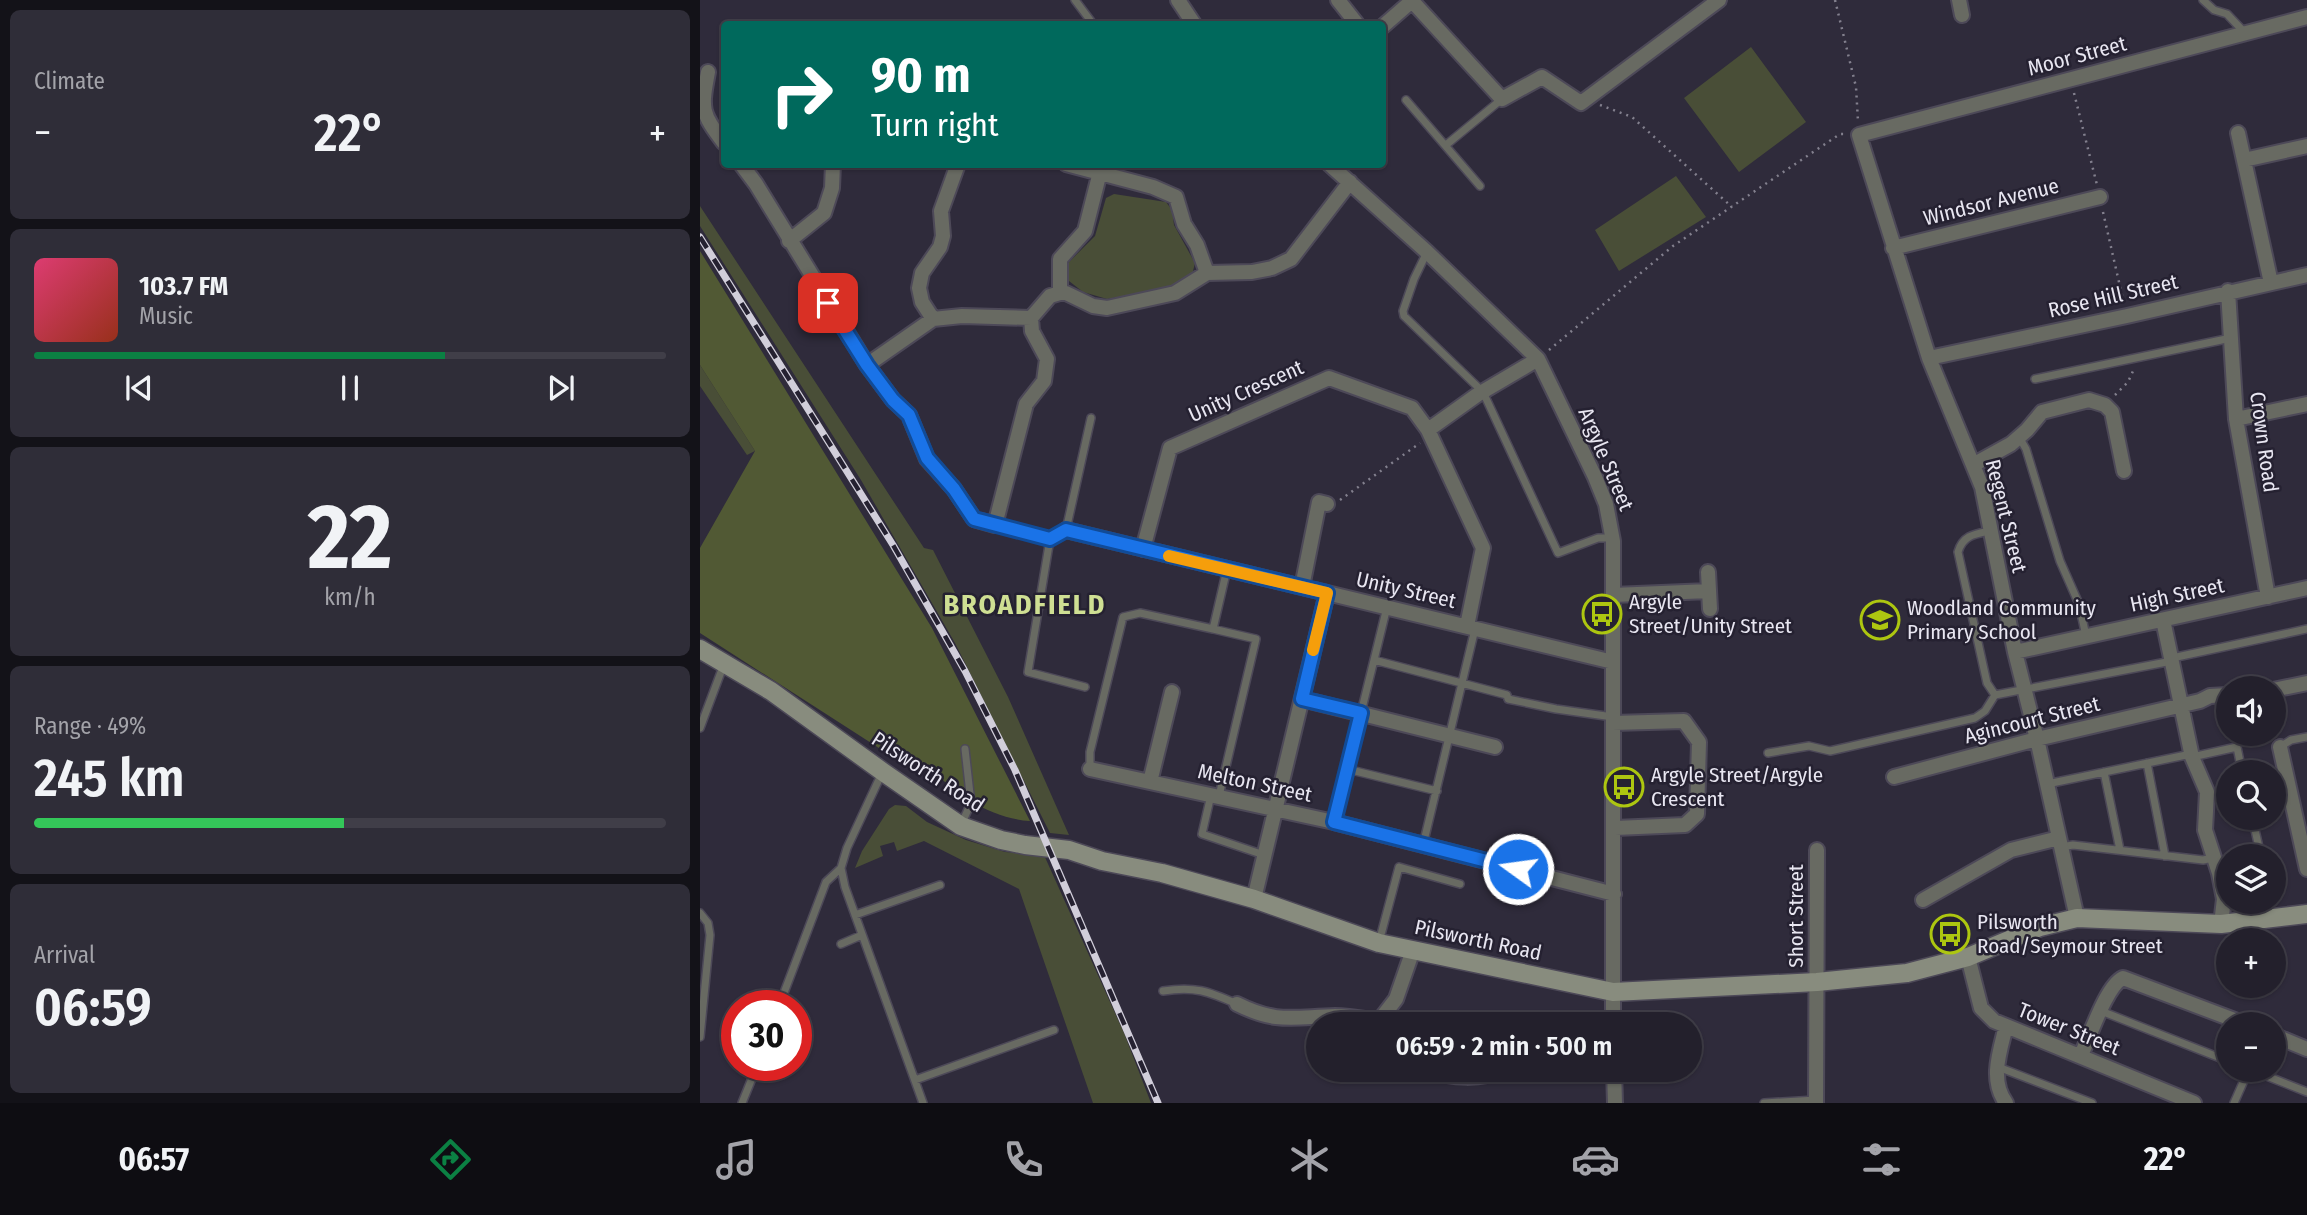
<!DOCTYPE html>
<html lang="en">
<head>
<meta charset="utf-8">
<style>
  :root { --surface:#23202c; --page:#2f2d38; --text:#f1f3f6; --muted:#a3a3a9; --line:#403e48; --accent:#0b8043 }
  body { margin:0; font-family:"Fira Sans Condensed",sans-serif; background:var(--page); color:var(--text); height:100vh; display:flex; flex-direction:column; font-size:26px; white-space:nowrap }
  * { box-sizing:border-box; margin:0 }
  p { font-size:23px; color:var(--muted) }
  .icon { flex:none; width:38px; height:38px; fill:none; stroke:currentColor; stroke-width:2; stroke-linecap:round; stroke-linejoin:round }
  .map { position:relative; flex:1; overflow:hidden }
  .side { display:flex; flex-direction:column; gap:10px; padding:10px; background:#131218; width:700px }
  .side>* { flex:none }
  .guide { position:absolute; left:21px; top:21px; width:665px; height:147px; border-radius:7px; box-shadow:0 2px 5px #0004,0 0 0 2px var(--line); background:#00695c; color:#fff; overflow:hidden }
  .fabs { position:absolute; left:1516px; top:676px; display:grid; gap:14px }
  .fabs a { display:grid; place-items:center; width:70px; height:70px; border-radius:50%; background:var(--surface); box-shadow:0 2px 5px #0004,0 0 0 2px var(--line); font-size:35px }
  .speed { position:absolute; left:21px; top:990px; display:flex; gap:14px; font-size:35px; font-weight:700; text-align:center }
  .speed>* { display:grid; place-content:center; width:91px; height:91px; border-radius:50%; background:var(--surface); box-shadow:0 2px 5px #0004,0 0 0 2px var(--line); line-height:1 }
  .speed .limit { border:10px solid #d22; background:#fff; color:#111 }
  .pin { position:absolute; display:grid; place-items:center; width:60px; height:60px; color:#fff; margin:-30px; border-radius:14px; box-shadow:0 4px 10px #0006 }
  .me { position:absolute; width:77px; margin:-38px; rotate:284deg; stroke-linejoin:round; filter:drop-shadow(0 0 5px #0008) }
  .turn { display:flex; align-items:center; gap:24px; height:147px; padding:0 35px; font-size:32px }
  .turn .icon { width:91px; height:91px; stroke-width:2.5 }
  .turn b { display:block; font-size:49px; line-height:60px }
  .big { font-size:52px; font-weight:600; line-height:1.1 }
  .side .widget { flex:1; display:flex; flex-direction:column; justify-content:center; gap:10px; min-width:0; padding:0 24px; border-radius:10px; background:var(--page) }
  .side .dial { align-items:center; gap:0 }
  .dial b { font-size:91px; line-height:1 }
  .song { display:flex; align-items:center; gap:21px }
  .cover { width:84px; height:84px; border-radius:10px; background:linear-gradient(135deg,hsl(340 70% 55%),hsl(10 70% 35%)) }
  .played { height:7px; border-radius:4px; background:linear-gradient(90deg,var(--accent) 65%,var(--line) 65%) }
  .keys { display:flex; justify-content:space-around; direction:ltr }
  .heat { display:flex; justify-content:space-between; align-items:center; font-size:38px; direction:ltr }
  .charge { height:10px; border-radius:5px; background:linear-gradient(90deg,#34c759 49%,var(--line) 0) }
  .trip { position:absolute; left:606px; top:1012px; width:396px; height:70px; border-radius:35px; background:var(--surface); box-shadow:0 2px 5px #0004,0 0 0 2px var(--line); font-weight:600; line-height:70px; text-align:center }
  .tabs { display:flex; height:112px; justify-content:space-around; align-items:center; background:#0e0d12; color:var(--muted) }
  .tabs .icon { width:49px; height:49px }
  .tabs .on { color:var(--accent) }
  .tabs b { font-size:32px; color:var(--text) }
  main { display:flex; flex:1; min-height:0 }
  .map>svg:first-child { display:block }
  .green { fill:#494e37 }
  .forest { fill:#515934 }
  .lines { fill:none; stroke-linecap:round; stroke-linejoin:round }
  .lane-casing { stroke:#4d4958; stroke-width:10 }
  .street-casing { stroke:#4d4958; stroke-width:18 }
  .secondary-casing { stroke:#4d4958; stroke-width:21 }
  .path { stroke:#83808e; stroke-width:2.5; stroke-dasharray:2 5; stroke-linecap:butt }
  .lane { stroke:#686a62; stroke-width:7 }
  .street { stroke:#686a62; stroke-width:14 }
  .secondary { stroke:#888c7e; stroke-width:18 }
  .rail-casing { stroke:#d1ceda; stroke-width:7 }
  .rail { stroke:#252131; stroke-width:4.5; stroke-dasharray:13; stroke-linecap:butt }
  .route-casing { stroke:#114b97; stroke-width:18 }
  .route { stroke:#1a73e8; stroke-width:12 }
  .slow { stroke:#f59e0b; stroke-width:12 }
  .labels { text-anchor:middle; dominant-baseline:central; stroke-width:5; stroke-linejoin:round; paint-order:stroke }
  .street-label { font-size:21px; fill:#e8e6f1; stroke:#252131 }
  .poi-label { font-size:21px; fill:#e8e6f1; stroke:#252131; text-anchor:start }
  .district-label { font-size:28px; font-weight:bold; letter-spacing:2px; fill:#cfdf93; stroke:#252131 }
</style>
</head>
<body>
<main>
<section class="side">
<div class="widget"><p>Climate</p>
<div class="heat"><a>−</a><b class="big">22°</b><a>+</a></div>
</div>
<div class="widget">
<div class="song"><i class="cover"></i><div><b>103.7 FM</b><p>Music</p></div></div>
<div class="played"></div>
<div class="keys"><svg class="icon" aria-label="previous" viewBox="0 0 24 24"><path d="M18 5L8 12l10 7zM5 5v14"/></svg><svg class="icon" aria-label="pause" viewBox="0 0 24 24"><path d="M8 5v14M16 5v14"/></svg><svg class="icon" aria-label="next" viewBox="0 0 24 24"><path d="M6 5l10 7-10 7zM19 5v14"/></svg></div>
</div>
<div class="widget dial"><b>22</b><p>km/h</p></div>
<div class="widget"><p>Range · 49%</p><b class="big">245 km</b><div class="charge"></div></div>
<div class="widget"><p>Arrival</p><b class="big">06:59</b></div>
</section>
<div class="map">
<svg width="1607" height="1103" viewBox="0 0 1607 1103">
  <rect width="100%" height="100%" fill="#2f2b3b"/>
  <path class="green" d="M1051,47L1106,122L1039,172L984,98Z
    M976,176L1006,217L919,271L895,230Z
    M414,194L466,202L472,210L474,225L495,263L492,275L475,287L407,299L383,292L369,281L367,264L395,236L406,198Z
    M0,206L224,548L233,550L308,697L369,835L350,833L255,643L161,480L0,226Z
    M0,365L55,451L47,455L0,386Z
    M195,805L206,806L227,822L266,840L305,852L344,855L424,1033L451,1103H393L319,889L224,841L197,851L194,842L180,846L183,856L155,868L162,851L189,809Z"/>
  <path class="forest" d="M0,251L232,628L330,821C295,819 254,796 232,768H210L0,633V548L55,451L0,365Z"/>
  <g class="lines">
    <defs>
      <path id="lane" d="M375,0L393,24
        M1503,0L1514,10L1527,14L1545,33
        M706,100L780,186
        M746,145L802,99
        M727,252L714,279L703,311L704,316L783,392L858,553L898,538H912
        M1335,379L1531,338
        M1319,437L1326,449L1360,561L1379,604L1386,636
        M295,525L350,539L366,530L391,418
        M1290,531C1275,534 1263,535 1258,552L1287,683L1295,695L1472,661
        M350,539L328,672L385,687
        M687,607L674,660L807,695L808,699L856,709L913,717
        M1472,658L1607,629
        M0,728L24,664
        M1580,747L1591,740L1607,737
        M1068,753L1109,746L1130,751L1275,718L1285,711L1295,695
        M1492,757L1537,747L1542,772
        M1447,763L1465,856
        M390,769V752L423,617L440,613L513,629
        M647,769L737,791
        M1404,772L1420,850
        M182,773L147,848L141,868L145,887L223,1103
        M1347,784L1491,754
        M511,795L502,834L564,855
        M519,796L556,639L513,629L527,569
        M1552,817L1561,856
        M634,822L674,660
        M261,825L271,803L265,749
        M723,845L775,629
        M1361,847L1373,845L1503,860L1513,858
        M0,913L8,923L10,935L0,1037
        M155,915L240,885
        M679,942L699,867L760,884
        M141,944L162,935
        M463,991C494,986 508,991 537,1004
        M79,1006L126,882L141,868
        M1401,1011L1528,1061
        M1298,1067L1392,1103
        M1549,1069L1607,1092
        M215,1080L354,1030
        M42,1103L57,1066
        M1064,1103L1116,1100
        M1534,1103L1549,1069"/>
      <path id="street" d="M478,0L494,24
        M638,0L657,24
        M1259,0L1262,15
        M712,1L802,99L842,77L881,103L1019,0
        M682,27L713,0
        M8,72C1,109 1,113 24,143
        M1538,133L1571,283
        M1544,160L1607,146
        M41,164L56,184L167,365L193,400L209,415L227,459L254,489L274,519L295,525L326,404L344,381L347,359L332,331L331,318L350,296L360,293H366L393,306L407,308L475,293L507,273L552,272L572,268L591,259L650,182
        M366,164L453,187L476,197L484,224L497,245L507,273
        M629,164L727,252L838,359L895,477L906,504L913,541V1024
        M89,241L124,213L132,188L133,164
        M1193,248L1400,197
        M1528,291L1536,419L1568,597
        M360,293V259L385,231L400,172
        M233,319L222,302L219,288L222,273L240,247L243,236L241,211L258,164
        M1229,358L1427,316L1607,275
        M167,365L233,319L262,316L331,318
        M1536,419L1607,404
        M728,430L777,395L838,359
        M1273,465L1311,444L1327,430L1342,412L1389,400L1405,405L1412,412L1424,471
        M366,530L913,662
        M443,549L470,448L629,378L712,408L728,430L783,548L767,626
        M1008,572L1010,609
        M602,587L619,502L627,504
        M913,595L1009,591
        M1463,620L1492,757L1507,792L1505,830L1519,873L1524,899L1521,924
        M1315,652L1607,588
        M1573,690L1607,683
        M602,699L795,747
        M913,723L984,721L999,742L997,814L985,825L915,828
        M1580,747L1607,869
        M390,769L634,822L914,894
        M1194,777L1337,739L1500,701L1510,696L1528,695
        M450,782L472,692
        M554,899L627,593
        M1223,900L1311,850L1359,838
        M1377,918L1337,739L1315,652L1282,487L1229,358L1159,135L1607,17
        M1268,957L1281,1008L1294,1021L1494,1103
        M537,1004C577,1024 593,1017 635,1016C649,1016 665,1019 679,1021
        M679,1021L696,999L713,950
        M1306,1026C1300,1051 1289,1080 1306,1103
        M1573,1035L1607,1049
        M1381,1055C1390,1037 1406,986 1423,978L1545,1024
        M729,1069C751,1079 782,1080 804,1069
        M914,1069L915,1103
        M1116,1103L1117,850"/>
      <path id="secondary" d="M0,649L71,691L183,772L261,826L301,840L325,845L369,850L402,861L462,873L554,899L679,943L913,992L1117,982L1207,973L1268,957L1340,927L1377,918L1521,924L1607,914"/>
    </defs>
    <use href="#lane" class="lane-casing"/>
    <use href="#street" class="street-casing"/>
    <use href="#secondary" class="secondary-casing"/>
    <path class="path" d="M1135,0L1156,87L1158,121
      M1374,93L1397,185
      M900,105L932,117L1032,207
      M1403,212L1424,304
      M849,350L973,246L1140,134H1145
      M1415,395L1428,382L1433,371
      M640,500L720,443"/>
    <use href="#lane" class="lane"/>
    <use href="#street" class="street"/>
    <use href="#secondary" class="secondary"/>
    <defs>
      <path id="rail" d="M0,237L193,545L265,671L315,770L458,1103"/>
    </defs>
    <use href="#rail" class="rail-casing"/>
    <use href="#rail" class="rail"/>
  </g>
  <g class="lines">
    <defs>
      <path id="route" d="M128,303L167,365L193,400L209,415L227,458L254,489L274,519L350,539L366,530L627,593L602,699L661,713L634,822L818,869"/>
    </defs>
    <use href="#route" class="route-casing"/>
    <use href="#route" class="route"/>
    <path class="slow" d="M469,556L627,593L613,650"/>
  </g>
  <defs>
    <symbol id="bus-ring" viewBox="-11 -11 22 22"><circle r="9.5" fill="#252131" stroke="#adc610" stroke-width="1.5"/><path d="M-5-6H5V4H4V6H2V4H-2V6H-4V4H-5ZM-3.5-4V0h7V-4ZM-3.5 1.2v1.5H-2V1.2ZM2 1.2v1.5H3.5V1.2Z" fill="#adc610"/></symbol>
    <symbol id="school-ring" viewBox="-11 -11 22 22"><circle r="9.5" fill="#252131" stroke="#adc610" stroke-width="1.5"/><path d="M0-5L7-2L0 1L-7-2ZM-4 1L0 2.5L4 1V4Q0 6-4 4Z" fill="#adc610"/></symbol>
  </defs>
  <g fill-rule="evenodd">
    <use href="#bus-ring" x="880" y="592" width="44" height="44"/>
    <use href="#school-ring" x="1158" y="598" width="44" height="44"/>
    <use href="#bus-ring" x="902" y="765" width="44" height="44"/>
    <use href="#bus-ring" x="1228" y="912" width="44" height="44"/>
  </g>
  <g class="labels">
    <g class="street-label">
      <text transform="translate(1377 56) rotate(-15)">Moor Street</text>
      <text transform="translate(1291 202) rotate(-14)">Windsor Avenue</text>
      <text transform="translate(1413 296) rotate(-13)">Rose Hill Street</text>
      <text transform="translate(546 391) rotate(-24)">Unity Crescent</text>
      <text transform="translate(1564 442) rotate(82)">Crown Road</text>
      <text transform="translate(906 459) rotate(67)">Argyle Street</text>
      <text transform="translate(1306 516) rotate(76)">Regent Street</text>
      <text transform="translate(706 590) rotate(13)">Unity Street</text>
      <text transform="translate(1477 595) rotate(-12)">High Street</text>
      <text transform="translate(1332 720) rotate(-14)">Agincourt Street</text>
      <text transform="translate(228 772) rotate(33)">Pilsworth Road</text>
      <text transform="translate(555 783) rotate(12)">Melton Street</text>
      <text transform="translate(1096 916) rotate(-90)">Short Street</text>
      <text transform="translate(778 940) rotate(12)">Pilsworth Road</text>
      <text transform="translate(1369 1029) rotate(22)">Tower Street</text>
    </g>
    <g class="poi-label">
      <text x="929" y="602">Argyle<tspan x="929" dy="24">Street/Unity Street</tspan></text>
      <text x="1207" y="608">Woodland Community<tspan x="1207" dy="24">Primary School</tspan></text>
      <text x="951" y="775">Argyle Street/Argyle<tspan x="951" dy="24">Crescent</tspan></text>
      <text x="1277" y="922">Pilsworth<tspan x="1277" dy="24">Road/Seymour Street</tspan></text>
    </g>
    <g class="district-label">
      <text x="325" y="604">BROADFIELD</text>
    </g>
  </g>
</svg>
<div class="fabs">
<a><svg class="icon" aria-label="sound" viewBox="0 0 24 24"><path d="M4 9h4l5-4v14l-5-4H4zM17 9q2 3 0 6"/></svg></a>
<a><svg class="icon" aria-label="search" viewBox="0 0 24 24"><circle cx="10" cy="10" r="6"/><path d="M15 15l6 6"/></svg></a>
<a><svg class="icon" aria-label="layers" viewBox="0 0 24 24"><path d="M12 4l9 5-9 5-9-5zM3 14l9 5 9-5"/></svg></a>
<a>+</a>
<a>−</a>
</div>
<div class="speed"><div class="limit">30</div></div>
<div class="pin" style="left:128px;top:303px;background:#d93025"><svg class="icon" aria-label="arrive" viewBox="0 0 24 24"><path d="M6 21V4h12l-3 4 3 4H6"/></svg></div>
<svg class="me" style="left:818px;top:869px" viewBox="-20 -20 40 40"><circle r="17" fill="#1a73e8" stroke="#fff" stroke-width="3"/><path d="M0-11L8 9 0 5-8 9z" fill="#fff"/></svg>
<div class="trip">06:59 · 2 min · 500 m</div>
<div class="guide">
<div class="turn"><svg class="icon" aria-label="right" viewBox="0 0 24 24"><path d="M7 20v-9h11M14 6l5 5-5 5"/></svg><div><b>90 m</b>Turn right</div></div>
</div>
</div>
</main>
<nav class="tabs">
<b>06:57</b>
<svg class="icon on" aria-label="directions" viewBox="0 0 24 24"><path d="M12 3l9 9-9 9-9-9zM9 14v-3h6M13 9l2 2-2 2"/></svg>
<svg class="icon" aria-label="music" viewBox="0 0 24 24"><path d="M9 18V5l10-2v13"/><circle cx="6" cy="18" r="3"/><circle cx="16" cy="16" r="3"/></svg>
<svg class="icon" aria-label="phone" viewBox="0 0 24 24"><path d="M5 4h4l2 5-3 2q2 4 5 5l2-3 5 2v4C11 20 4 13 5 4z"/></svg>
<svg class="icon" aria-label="climate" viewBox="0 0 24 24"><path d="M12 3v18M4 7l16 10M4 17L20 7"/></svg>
<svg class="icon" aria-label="car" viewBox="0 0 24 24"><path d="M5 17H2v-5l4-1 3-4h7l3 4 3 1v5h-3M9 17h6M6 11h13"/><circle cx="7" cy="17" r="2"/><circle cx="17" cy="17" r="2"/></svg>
<svg class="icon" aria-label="filters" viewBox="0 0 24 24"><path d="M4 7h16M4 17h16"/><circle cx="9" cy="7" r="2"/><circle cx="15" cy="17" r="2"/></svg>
<b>22°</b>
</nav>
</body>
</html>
